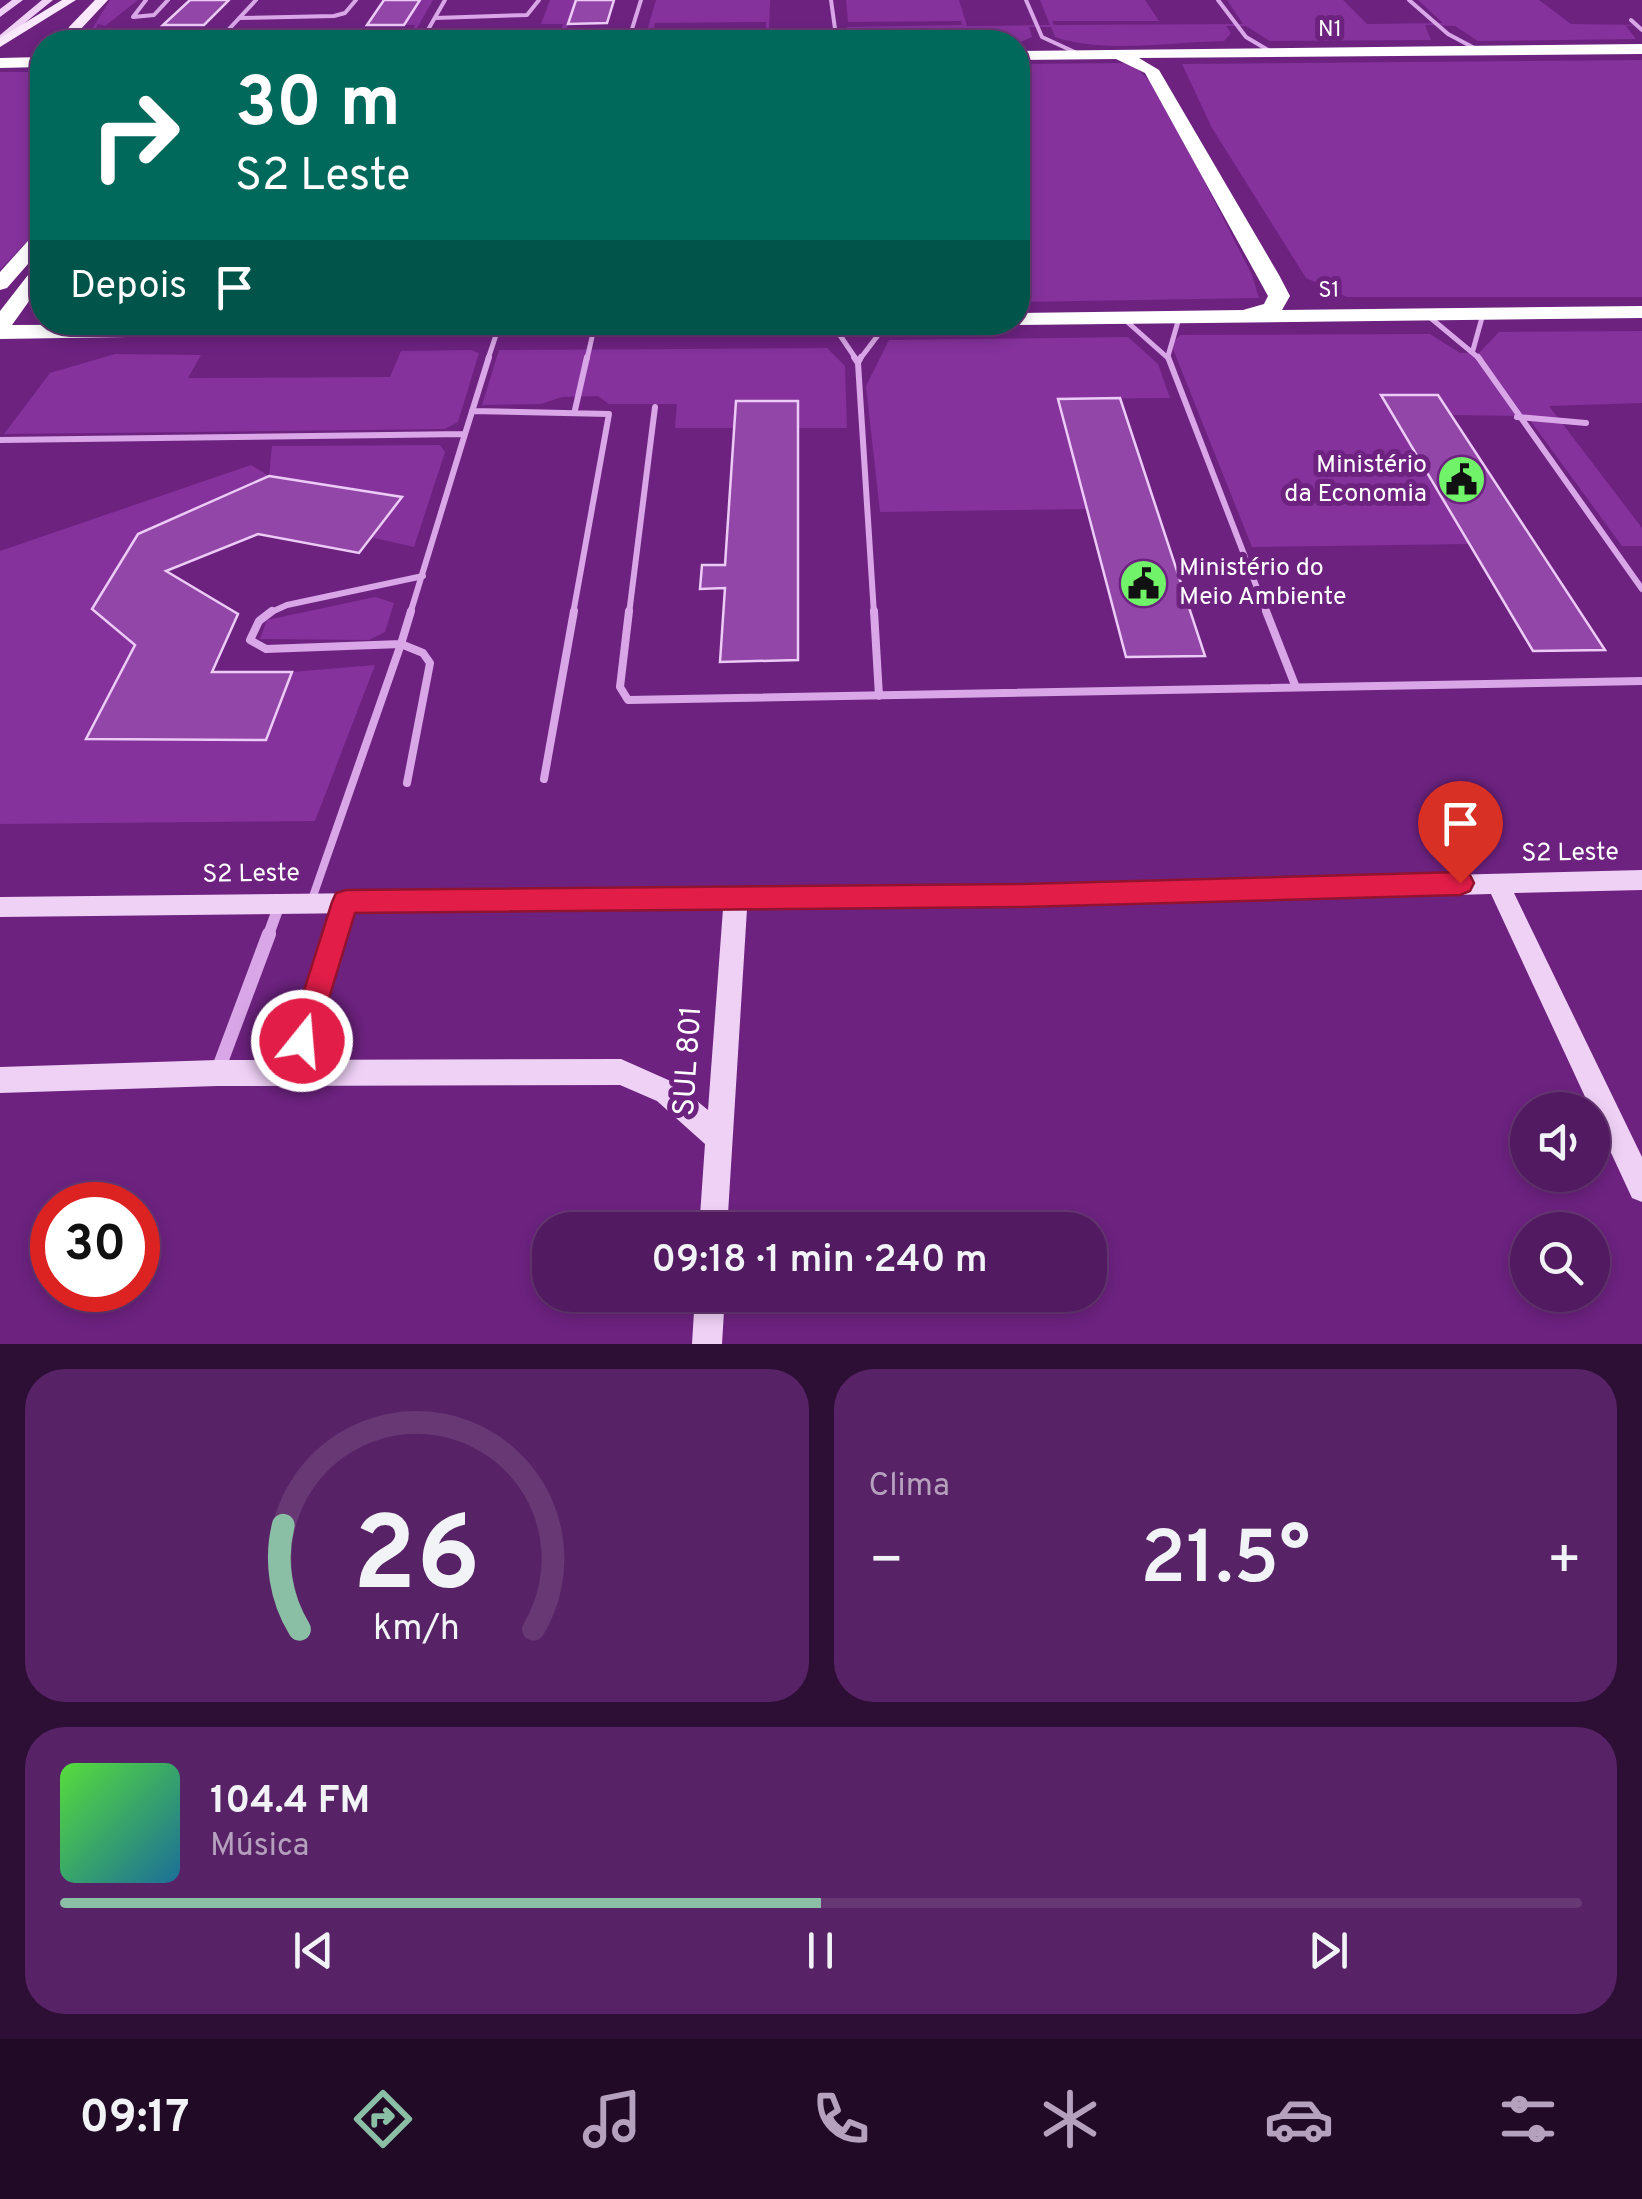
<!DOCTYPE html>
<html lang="pt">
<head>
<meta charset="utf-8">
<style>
  :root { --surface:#521a60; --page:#582366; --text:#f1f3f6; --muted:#b5a1bd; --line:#683875; --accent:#8abfa5 }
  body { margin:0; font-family:Overpass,sans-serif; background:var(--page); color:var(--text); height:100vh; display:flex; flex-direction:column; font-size:38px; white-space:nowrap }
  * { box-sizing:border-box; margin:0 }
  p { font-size:32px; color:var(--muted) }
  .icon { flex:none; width:55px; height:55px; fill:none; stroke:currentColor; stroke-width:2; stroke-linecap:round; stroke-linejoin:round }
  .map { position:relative; height:1344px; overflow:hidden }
  .drawer { display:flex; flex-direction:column; gap:25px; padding:25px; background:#2d0e35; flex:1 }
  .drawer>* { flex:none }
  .top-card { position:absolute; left:30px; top:30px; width:1000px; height:305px; border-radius:40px; box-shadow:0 5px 15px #0003,0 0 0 2px var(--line); background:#00695c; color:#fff; overflow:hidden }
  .fabs { position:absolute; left:1510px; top:1092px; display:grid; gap:20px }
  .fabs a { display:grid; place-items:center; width:100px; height:100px; border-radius:50%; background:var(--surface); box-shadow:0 5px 15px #0003,0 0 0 2px var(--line); font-size:50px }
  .speed { position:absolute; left:30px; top:1182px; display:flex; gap:20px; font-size:50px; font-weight:700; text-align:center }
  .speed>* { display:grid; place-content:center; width:130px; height:130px; border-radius:50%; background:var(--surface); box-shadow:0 5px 15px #0003,0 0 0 2px var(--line); line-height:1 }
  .speed .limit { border:15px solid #d22; background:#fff; color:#111 }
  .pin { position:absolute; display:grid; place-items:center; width:85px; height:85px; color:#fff; margin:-102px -42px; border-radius:50% 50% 50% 0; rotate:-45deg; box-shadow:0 0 10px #0007 }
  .pin .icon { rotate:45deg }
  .me { position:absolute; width:110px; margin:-55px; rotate:17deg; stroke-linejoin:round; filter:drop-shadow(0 0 8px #0008) }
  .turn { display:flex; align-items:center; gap:35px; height:210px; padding:0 40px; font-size:45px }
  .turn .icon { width:130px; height:130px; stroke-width:2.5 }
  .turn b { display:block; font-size:70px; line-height:85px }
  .then { display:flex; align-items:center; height:95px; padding:0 40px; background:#0003; gap:20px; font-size:38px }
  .big { font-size:75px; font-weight:600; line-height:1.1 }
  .drawer .tile { flex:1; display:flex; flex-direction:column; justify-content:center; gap:15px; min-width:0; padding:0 35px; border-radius:40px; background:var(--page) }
  .drawer .dial { align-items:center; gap:0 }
  .dial svg { height:260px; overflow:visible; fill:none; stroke:var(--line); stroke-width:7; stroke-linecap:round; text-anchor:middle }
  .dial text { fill:var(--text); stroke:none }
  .song { display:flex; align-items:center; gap:30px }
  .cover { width:120px; height:120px; border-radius:15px; background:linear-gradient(135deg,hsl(110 70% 55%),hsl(200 70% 35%)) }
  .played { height:10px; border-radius:5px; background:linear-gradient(90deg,var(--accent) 50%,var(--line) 50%) }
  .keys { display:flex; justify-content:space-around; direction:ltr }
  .heat { display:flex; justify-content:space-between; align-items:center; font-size:55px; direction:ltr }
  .drawer .tiles { flex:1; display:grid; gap:25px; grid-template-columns:1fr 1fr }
  .tile:last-child { grid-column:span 2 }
  .trip { position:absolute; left:532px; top:1212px; width:575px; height:100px; border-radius:40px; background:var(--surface); box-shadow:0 5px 15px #0003,0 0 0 2px var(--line); font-weight:600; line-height:100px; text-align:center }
  .menu { display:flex; height:160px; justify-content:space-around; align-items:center; background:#210a26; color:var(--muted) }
  .menu .icon { width:70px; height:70px }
  .menu .on { color:var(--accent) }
  .menu b { font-size:45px; color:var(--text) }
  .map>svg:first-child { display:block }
  .green { fill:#85329c }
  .building { fill:#9246a7; stroke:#eccbf6; stroke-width:2.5 }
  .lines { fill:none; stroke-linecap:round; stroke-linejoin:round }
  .lane-far3 { stroke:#d9a7e7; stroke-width:4 }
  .lane-far2 { stroke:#d9a7e7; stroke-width:5 }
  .lane-far1 { stroke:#d9a7e7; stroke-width:6 }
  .lane { stroke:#d9a7e7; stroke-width:8 }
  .street-far1 { stroke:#d9a7e7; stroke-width:11 }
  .street { stroke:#d9a7e7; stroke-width:14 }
  .secondary { fill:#efd1f6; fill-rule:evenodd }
  .primary { fill:#fae9fd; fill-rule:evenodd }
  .highway { fill:#fff; fill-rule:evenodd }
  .route { fill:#e11d48; stroke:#92132f; stroke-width:2.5 }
  .labels { text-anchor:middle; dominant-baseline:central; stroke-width:10; stroke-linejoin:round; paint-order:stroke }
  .far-street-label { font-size:22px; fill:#fff; stroke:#6d2280 }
  .poi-label { font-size:25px; fill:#fff; stroke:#6d2280; text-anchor:end }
  .street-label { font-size:25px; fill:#fff; stroke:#6d2280 }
  .near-street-label { font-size:30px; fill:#fff; stroke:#6d2280 }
</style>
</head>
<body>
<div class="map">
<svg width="1642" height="1344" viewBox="0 0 1642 1344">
  <rect width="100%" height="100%" fill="#6d2280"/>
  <path class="green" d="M110,0H138L105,26L98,24L94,32H133L132,37L411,34L415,25H404L420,0H433L409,42H90L88,35Z
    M550,0H576L566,30L647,31L656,0H770L769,29L824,28L825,37L846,36L847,27L962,25L961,21L848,22L846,0H959L967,26L1050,25L1040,0H1145L1159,21H1052L1054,25L1243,24L1227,0H1343L1367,24L1443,23L1418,0H1539L1571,24L1642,25L1626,26L1636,39L1478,41L1455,26L1425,25L1431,40L1270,41L1246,26H1226L1231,33L1224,41C1171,42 1105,54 1055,37L1051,27H1029L1032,37L1018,43L857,42L847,38L756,42L757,29H766V22L655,23L653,31H708L706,42H646L647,32H621L618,42H435L442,32L561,30L563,24H541Z
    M1642,60V297H1347L1306,278L1212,128L1182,64Z
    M1132,63L1158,90L1252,275L1259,298L1018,302V64Z
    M0,72H42V225L0,270Z
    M1642,331V403L1549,406L1642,528V546H1622L1527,416L1452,415L1438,395L1382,396L1469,544L1252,547L1171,344L1180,335L1430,334L1460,353H1479L1499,332Z
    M1128,337L1158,364L1170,398L1058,399L1087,509L880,512L866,386L889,340Z
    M827,348L845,366L847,428H797L798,401H737L734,428H675L677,404H609L598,396L562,397L541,404L482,405L499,350Z
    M471,350L479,353L458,422L445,429L4,434L50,373L115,354L201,355L188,378L390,377L401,351Z
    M440,445L445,452L414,547L370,537L401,497L269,476L138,534L92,609L135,645L87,739L265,740L292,672L375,665L315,821L0,824V551L251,465L269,476L272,446Z
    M375,597L394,603L385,632L369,640L260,639L267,620Z"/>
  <path class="building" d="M190,0H229L204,25H163Z
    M384,0H420L404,25H367Z
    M576,0H614L607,23L568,24Z
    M1381,395H1438L1605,650L1533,651Z
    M1120,398L1205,656L1126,657L1058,399Z
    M736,401H798V660L720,662L725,588L700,589L702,565H725Z
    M269,476L402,497L359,553L258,534L166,571L238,614L212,672H292L266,740L86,739L135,645L92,609L138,534Z"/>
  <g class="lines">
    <path class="lane-far3" d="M146,0L133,17L154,15L168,0
      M831,0L836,36L831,42
      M1026,0L1042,37L1079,54
      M1218,0L1246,37L1273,53
      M1409,0L1448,34L1478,50
      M239,18L334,16L345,13L356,0
      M435,18L527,15L539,0
      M1631,20L1642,30
      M217,42L256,0
      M421,42L445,0
      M628,42L641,0"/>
    <path class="lane-far2" d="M1427,315L1480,359
      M1124,319L1169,359
      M831,322L856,359
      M1473,350L1483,314
      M1168,356L1179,318
      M488,359L499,326
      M587,359L595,324
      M860,359L888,322"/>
    <path class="lane-far1" d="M854,357L858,363
      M861,357L858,363L874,614
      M1168,357L1267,614
      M1478,357L1642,589
      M575,410L587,357
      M472,411L609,414L573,614
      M1517,417L1586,423
      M0,440L465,434L489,357
      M267,614L287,605L423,576
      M410,614L465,434
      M629,614L655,407"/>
    <path class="lane" d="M272,611L259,621L250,640L266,649L401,644L311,902
      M629,611L620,687L628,700L1642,681
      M874,611L879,696
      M1266,611L1295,685
      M544,779L574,611
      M407,783L430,663L423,653L401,644L411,611"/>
    <path class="street-far1" d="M268,936L280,903
      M335,936L346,902"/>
    <path class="street" d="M218,1070L269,934
      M293,1071L336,934"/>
    <path class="secondary" d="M12,0H23L0,17V9Z
      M42,0H53L0,43V35Z
      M1642,870V890L1514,893L1642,1157V1202L1632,1198L1491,894L1022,906L747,909L727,1230H699L705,1144L657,1101L620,1085L217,1086L0,1093V1067L217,1060L621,1059L675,1083L708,1110L723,909L0,917V897L1022,886Z
      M695,1295H725L722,1344H692Z"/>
    <path class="primary" d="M62,0H76L0,47V38Z
      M95,0H108L79,31L75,42H63L69,27Z"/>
    <path class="highway" d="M1642,44V54L1139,58L1159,70L1279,275L1290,296L1282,310L1642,306V318L1018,325L1010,322H1018V313L1243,310L1264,304L1268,296L1145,73L1116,59L1018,60V51Z
      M42,57V67L0,68V58Z
      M42,231V248L7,288L0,290V272L35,233Z
      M42,264V283L12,325L699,322L689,328L0,339V311L35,266Z"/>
  </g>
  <path class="route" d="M1460,872L1470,875L1474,883L1470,891L1460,895L1022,907L355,913L313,1051L302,1055L292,1051L288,1041L332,902L336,893L346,890L1022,884Z"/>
  <defs>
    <symbol id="civic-disc" viewBox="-11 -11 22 22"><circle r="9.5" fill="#70f369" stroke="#6d2280"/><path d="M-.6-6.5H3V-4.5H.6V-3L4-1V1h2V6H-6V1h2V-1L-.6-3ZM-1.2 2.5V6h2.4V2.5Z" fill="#111"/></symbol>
  </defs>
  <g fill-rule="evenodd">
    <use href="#civic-disc" x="1434" y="452" width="55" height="55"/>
    <use href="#civic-disc" x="1116" y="556" width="55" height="55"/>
  </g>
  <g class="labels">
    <g class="far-street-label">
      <text x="1330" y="30">N1</text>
      <text transform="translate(1329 291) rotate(-1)">S1</text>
    </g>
    <g class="poi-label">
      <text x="1427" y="466">Ministério<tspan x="1427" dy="29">da Economia</tspan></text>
      <text x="1179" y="569" text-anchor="start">Ministério do<tspan x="1179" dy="29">Meio Ambiente</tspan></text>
    </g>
    <g class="street-label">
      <text transform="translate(1570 854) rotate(-1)">S2 Leste</text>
      <text transform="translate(251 875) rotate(-1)">S2 Leste</text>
    </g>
    <g class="near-street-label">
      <text transform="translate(689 1061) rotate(-86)">SUL 801</text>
    </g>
  </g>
</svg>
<div class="fabs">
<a><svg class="icon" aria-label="sound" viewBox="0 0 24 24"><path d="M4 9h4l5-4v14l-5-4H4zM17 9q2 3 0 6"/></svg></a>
<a><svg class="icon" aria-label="search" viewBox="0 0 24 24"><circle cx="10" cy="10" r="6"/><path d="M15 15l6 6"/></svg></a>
</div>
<div class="speed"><div class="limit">30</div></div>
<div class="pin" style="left:1460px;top:883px;background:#d93025"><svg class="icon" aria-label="arrive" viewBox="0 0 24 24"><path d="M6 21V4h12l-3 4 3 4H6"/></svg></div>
<svg class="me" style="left:302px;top:1041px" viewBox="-20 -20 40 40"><circle r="17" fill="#e11d48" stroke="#fff" stroke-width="3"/><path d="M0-11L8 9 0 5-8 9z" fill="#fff"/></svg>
<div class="trip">09:18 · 1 min · 240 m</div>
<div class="top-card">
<div class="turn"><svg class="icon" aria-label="right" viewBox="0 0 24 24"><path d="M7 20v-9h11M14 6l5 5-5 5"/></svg><div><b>30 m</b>S2 Leste</div></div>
<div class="then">Depois<svg class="icon" aria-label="arrive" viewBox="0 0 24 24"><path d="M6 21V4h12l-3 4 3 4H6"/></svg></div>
</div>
</div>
<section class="drawer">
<div class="tiles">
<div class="tile dial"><svg viewBox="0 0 100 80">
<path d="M14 69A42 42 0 1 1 86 69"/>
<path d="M14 69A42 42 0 0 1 9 37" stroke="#8abfa5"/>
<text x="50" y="56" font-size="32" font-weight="700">26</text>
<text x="50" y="72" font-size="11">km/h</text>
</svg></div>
<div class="tile"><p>Clima</p>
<div class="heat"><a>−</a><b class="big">21.5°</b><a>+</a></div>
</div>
<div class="tile">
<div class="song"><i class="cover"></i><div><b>104.4 FM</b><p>Música</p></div></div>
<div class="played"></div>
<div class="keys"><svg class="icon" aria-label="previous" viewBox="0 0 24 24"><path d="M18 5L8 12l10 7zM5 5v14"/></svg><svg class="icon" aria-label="pause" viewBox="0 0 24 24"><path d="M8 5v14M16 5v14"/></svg><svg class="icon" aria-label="next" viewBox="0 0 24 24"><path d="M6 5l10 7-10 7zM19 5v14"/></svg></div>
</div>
</div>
</section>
<nav class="menu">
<b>09:17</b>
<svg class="icon on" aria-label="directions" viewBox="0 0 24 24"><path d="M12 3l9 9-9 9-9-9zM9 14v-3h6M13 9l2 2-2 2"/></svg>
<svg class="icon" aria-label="music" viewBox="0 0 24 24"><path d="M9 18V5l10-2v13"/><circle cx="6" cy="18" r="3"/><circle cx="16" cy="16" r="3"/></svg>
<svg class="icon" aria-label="phone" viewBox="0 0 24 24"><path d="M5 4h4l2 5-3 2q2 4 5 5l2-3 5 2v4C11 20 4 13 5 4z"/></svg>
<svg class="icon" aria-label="climate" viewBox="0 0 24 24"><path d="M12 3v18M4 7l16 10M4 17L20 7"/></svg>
<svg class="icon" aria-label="car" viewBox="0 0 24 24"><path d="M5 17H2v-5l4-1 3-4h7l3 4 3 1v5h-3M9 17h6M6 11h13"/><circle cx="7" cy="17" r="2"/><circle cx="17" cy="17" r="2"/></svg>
<svg class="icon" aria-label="filters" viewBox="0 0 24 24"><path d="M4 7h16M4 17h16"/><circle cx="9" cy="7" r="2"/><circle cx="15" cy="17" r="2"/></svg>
</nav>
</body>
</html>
